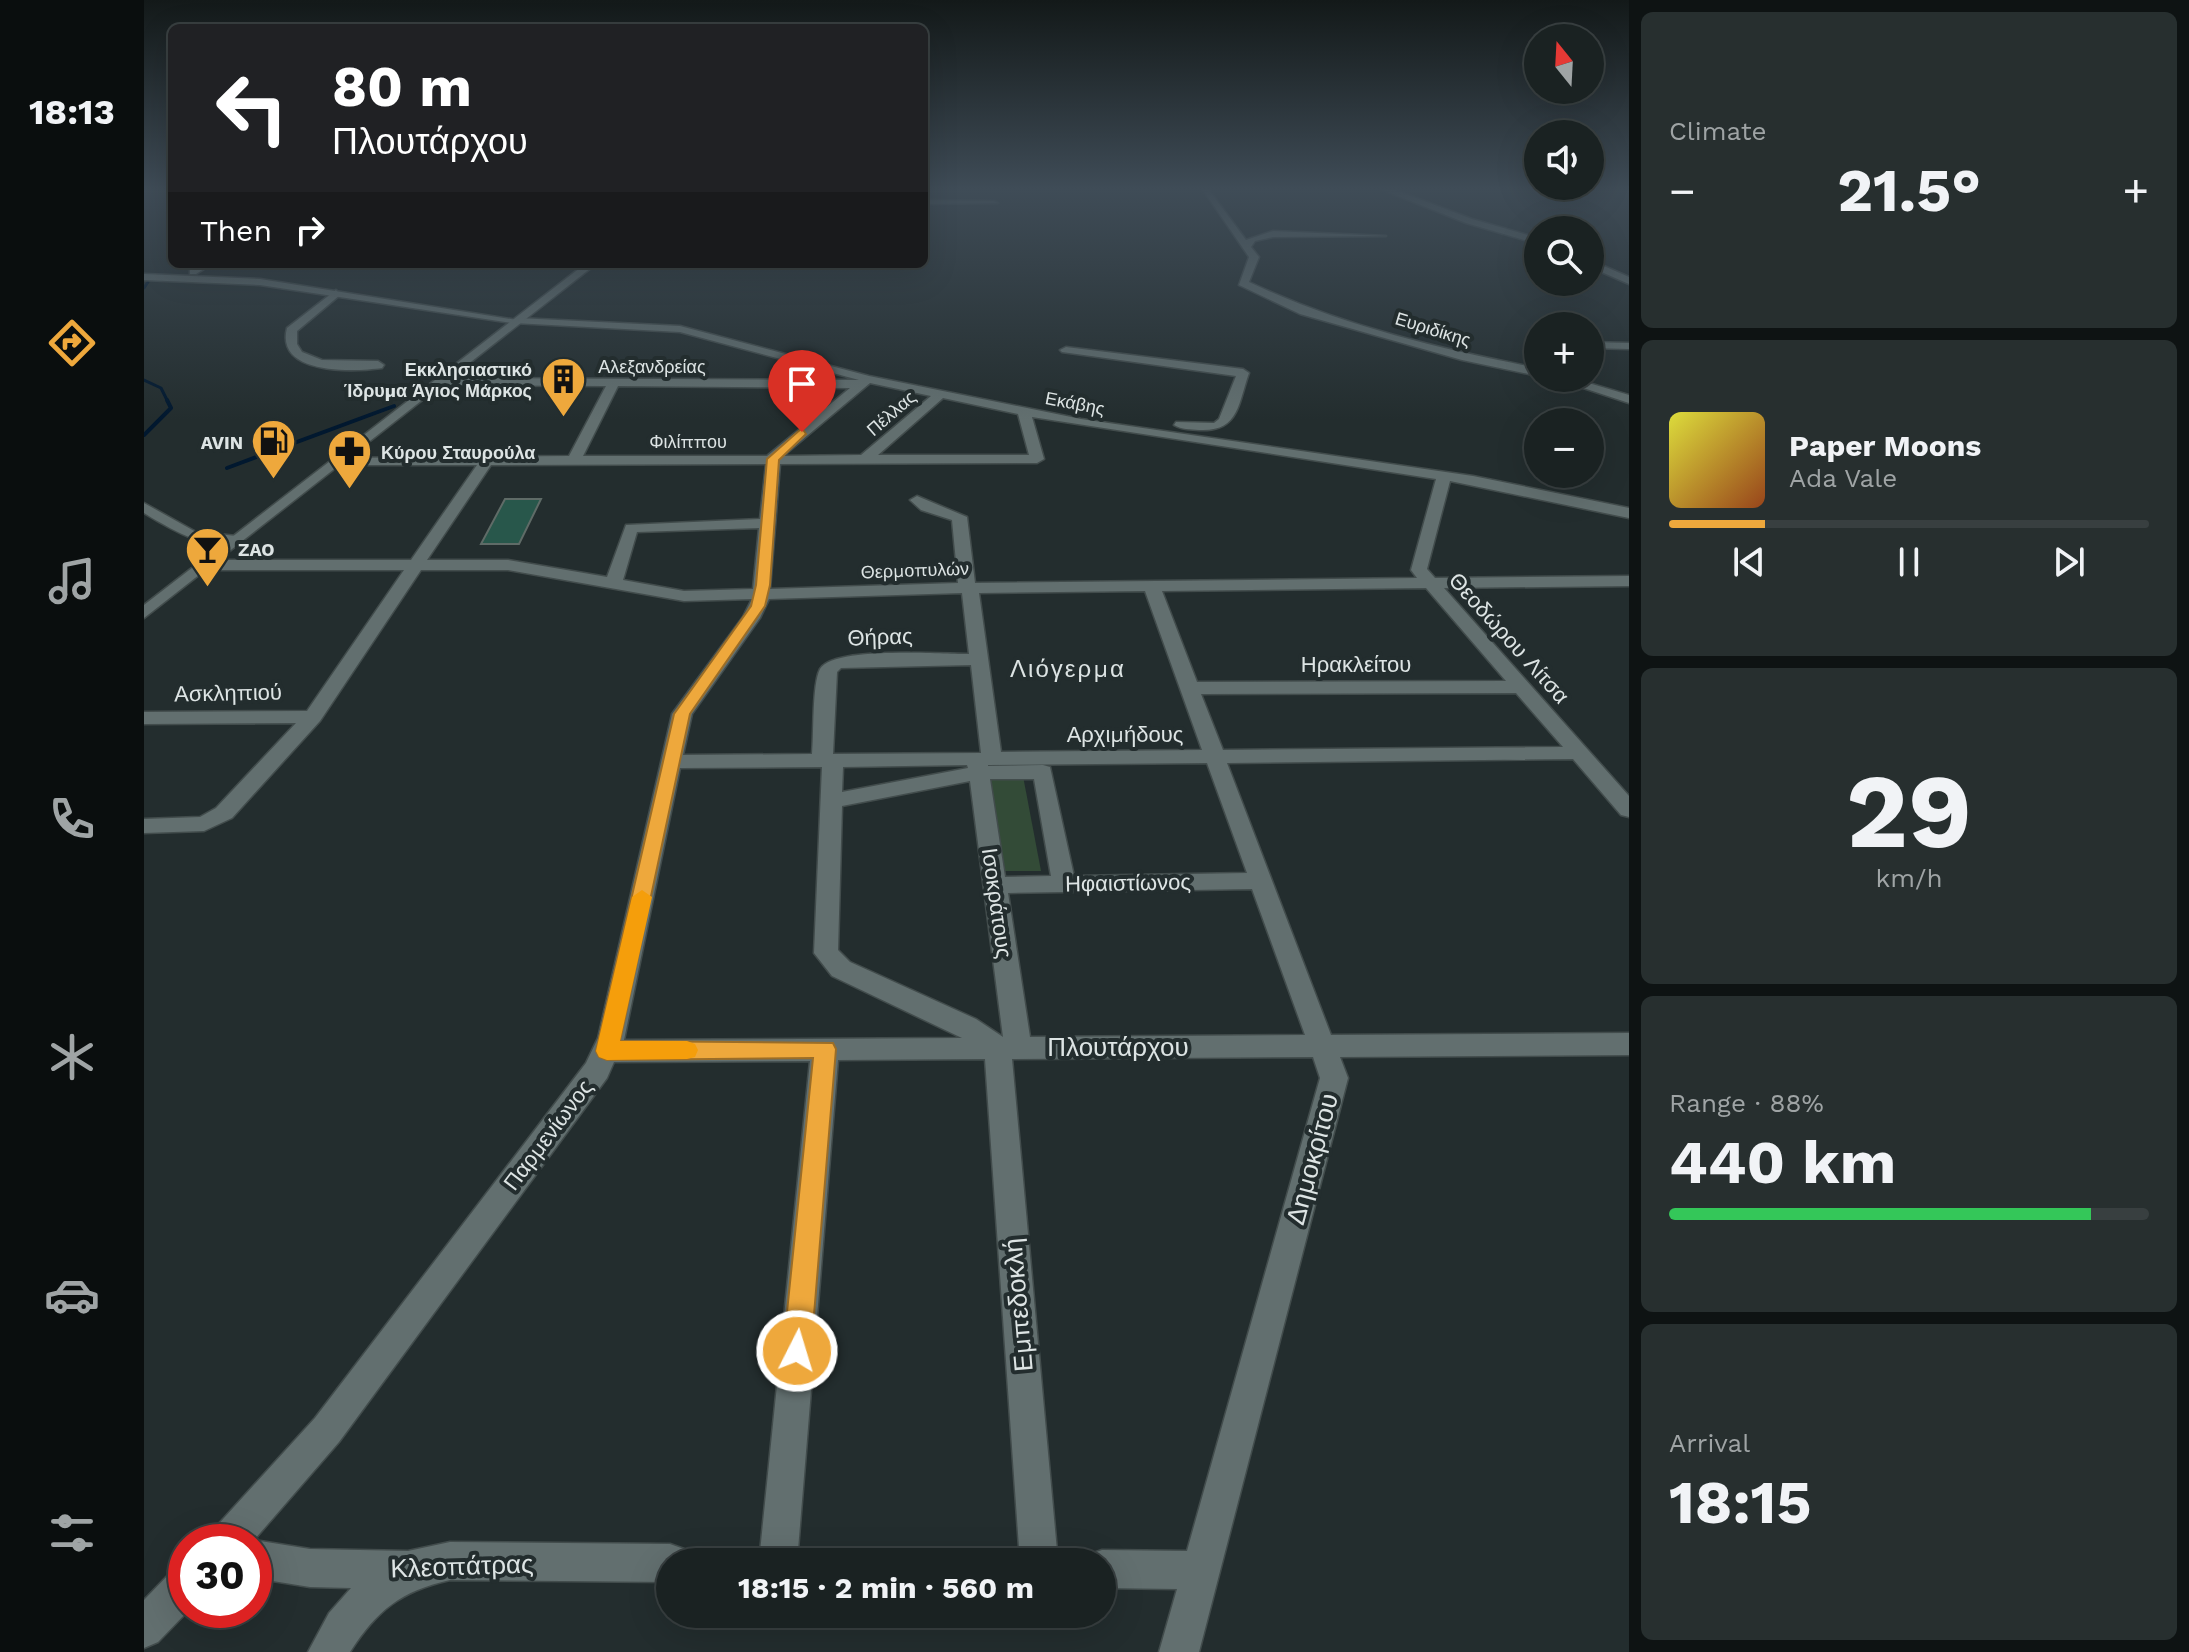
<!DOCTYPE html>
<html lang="en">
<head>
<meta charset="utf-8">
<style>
  :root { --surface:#1a2222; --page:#272f2f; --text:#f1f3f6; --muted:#9fa4a5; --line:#383f40; --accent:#eea83c }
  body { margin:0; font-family:"Work Sans",sans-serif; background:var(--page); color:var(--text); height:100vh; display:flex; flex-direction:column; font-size:30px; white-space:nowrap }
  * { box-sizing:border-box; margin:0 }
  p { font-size:26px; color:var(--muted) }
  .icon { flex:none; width:44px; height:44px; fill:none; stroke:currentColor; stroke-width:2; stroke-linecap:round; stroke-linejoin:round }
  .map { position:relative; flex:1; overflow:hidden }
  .sheet { display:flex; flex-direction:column; gap:12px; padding:12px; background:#0e1313; width:560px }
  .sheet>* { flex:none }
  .hud { position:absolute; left:24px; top:24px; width:760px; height:244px; border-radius:12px; box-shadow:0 8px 32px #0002,0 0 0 2px var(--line); background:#202124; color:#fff; overflow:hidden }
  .needle { width:52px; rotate:342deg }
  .tools { position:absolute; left:1380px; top:24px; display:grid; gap:16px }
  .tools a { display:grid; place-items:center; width:80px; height:80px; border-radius:50%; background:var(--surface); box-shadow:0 8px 32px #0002,0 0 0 2px var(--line); font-size:40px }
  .speed { position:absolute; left:24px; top:1524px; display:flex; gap:16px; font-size:40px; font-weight:700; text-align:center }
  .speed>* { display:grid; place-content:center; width:104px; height:104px; border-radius:50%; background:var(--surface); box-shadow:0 8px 32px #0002,0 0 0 2px var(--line); line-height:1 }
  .speed .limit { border:12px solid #d22; background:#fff; color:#111 }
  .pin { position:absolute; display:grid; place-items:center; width:68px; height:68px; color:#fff; margin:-82px -34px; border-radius:50% 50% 50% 0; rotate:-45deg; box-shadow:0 0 8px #0007 }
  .pin .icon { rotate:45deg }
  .me { position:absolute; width:88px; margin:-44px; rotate:5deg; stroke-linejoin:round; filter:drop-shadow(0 0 6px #0008) }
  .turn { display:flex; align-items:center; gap:28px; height:168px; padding:0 32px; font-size:36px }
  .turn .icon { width:104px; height:104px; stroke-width:2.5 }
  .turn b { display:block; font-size:56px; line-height:68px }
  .then { display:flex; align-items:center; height:76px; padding:0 32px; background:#0003; gap:16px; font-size:30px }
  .big { font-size:60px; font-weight:700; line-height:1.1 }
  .sheet .tile { flex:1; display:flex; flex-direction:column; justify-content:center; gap:12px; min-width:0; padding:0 28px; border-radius:12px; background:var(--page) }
  .sheet .dial { align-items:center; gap:0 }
  .dial b { font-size:104px; line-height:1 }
  .song { display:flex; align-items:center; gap:24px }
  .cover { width:96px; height:96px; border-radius:12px; background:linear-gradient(135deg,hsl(60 70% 55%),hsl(20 70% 35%)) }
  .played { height:8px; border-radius:4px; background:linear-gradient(90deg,var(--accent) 20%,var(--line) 20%) }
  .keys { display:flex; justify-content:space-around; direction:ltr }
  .heat { display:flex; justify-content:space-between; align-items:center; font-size:44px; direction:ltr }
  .charge { height:12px; border-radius:6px; background:linear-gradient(90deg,#34c759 88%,var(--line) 0) }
  .trip { position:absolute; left:512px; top:1548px; width:460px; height:80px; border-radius:40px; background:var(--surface); box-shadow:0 8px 32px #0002,0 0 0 2px var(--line); font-weight:700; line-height:80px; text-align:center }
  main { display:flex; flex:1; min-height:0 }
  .tabs { display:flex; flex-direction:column; width:144px; justify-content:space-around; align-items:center; background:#0a0e0e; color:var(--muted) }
  .tabs .icon { width:56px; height:56px }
  .tabs .current { color:var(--accent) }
  .tabs b { font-size:36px; color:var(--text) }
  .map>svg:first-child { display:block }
  .green { fill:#334b37 }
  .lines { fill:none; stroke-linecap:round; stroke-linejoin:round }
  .stream-far1 { stroke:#01182f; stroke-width:3 }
  .stream { stroke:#01182f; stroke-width:4 }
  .building { fill:#28574b; stroke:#5f6b67; stroke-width:2 }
  .minor-casing { stroke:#424c4c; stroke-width:3 }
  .tertiary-casing { stroke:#424c4c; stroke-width:3 }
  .secondary-casing { stroke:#424c4c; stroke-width:3 }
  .minor { fill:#626f6f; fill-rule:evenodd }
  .tertiary { fill:#626f6f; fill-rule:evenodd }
  .secondary { fill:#626f6f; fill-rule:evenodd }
  .route { fill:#eea83c; stroke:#9b6d27; stroke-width:2 }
  .slow { fill:#f59e0b }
  .labels { text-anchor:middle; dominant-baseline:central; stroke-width:8; stroke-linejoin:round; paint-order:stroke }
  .far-street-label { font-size:18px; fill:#dde4e4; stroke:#232d2e }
  .far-poi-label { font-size:18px; font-weight:bold; fill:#dde4e4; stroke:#232d2e; text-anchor:end }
  .street-label { font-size:22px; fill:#dde4e4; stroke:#232d2e }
  .neighbourhood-label { font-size:24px; letter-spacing:2px; fill:#dde4e4; stroke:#232d2e }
  .near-street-label { font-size:26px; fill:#dde4e4; stroke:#232d2e }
</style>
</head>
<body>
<main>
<nav class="tabs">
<b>18:13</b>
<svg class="icon current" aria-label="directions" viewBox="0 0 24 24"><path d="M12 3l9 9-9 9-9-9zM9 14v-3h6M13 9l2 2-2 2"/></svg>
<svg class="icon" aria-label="music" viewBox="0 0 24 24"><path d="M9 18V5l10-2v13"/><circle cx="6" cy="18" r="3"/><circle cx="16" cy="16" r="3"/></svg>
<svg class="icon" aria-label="phone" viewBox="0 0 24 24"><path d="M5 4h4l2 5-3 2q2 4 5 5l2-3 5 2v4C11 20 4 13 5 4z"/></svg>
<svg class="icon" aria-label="climate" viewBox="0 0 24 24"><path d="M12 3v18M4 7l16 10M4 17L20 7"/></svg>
<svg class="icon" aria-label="car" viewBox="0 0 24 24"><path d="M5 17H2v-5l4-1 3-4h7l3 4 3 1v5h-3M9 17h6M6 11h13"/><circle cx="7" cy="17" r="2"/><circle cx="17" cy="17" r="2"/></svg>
<svg class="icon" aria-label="filters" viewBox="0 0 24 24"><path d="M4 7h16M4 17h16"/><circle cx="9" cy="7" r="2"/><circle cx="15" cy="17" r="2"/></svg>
</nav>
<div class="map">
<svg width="1485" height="1652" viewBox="0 0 1485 1652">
  <rect width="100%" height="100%" fill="#232d2e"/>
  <path class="green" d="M879,776L897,871H861L846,777Z"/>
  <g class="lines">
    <path class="stream-far1" d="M0,288L4,282
      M0,380L17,388L24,402"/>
    <path class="stream" d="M0,435L27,408L23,400
      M83,468L250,406"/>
  </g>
  <path class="building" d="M361,499H397L375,544H337Z"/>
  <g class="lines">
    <defs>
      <path id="minor" d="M1234,188H1246L1328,219L1394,238V244L1322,223Z
        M1059,190H1065L1102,240L1129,231L1242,236L1129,237L1111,241L1107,247L1115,257L1105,282C1196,325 1295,349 1394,368V376L1318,360L1156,314L1095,285L1105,257Z
        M780,200L850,201L854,203L780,204Z
        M1446,260L1485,277V284L1446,267Z
        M56,264H68L52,274H46V270Z
        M192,290L196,295L153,331V344L158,352L178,360L234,361L240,365L238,368C209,372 131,375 143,328Z
        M374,318L536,326L725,376L937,419L1329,476L1485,508V518L1306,481L1283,569L1291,578L1485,576V586L1300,588L1485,796V817L1477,815L1429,759L1083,763L1187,1035L1485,1033V1055L1196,1057L1204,1078L1055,1652H1015L1033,1589L958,1588V1562H942L944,1555L958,1550L1043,1551L1176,1078L1169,1057L868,1059L914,1562H876L841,1059L694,1060L653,1562H615L666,1061L470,1062L463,1078L195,1442L110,1540L166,1549L264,1551L306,1542L526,1544L540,1549L545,1562H526V1582L306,1580C257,1591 233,1610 206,1652H164L185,1613L207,1588L166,1587L110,1578V1542H64L70,1529L171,1418L442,1063L454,1038L528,714L599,617L608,599L540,601L364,570H277L176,721L88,818L60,831L0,833V819L56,817L72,808L152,723L0,724V712L163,711L260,570H61L53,565L61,560H267L333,465H196L191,464V458L425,456L462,386L299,385L295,384V378L715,380L536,332L370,323ZM726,383L787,396L717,455L639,456ZM474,386L706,388L623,456H439ZM799,398L874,414L885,455H734ZM888,417L1292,479L1267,570L1273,578L831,583L823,517L773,496L766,500L777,510L808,520L814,583L626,589L636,464L893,463L900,459ZM622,464L616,519L482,525L463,577L364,560H283L347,465ZM615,528L609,589L540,591L479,580L493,532ZM1282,588L1362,681L1053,682L1018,591ZM1001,591L1058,750L857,752L835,593ZM818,593L825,654C798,654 689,646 676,669C668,684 670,734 668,754L539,755L548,714L616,618L625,599ZM827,665L837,753L689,754L693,672L697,668ZM1372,693L1419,747L1079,750L1057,694ZM1063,763L1103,873L930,876L906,767L899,765L844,766V765ZM823,765L824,768L698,792L699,767ZM678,767L670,953L688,976L818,1038L480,1040L536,768ZM846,779H890L907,876L861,877ZM826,781L859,1037L832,1019L706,962L694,950L698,806ZM1108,889L1161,1035L886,1037L864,893Z
        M1446,342L1485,343V349L1446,348Z
        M922,347L1099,369L1105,373C1094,404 1095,432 1055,430C1046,429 1038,430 1030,425L1032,422L1070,423L1075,419L1092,376L918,352L916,350Z
        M1409,378H1428L1485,395V403Z
        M0,503L52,532L93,536L101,541C78,560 21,526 0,513Z
        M42,1566V1610H45L14,1642L0,1648V1600L28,1571Z"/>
      <path id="tertiary" d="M0,274L116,279L379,321L374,324L116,285L0,280Z"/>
      <path id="secondary" d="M441,264H452L0,618V605Z"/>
    </defs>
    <use href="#minor" class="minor-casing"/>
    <use href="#tertiary" class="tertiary-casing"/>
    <use href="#secondary" class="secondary-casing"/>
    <use href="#minor" class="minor"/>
    <use href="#tertiary" class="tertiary"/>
    <use href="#secondary" class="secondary"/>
  </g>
  <linearGradient id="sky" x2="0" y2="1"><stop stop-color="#131919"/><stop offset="0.45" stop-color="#3f4c57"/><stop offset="1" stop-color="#3f4c57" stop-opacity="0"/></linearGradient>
  <rect width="1485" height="420" fill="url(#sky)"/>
  <path class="route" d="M658,428L662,434L635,460L626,585L621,606L546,714L476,1041L689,1043L692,1049L667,1351L663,1361L653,1365L643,1361L639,1351L669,1058L463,1060L455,1057L452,1051L530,714L607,606L612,585L623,459Z"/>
  <path class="slow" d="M498,890L508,897L476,1041H543L551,1044L554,1050L551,1057L543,1059L463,1060L455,1057L452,1051L488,897Z"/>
  <defs>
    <symbol id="building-pin" viewBox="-11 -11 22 30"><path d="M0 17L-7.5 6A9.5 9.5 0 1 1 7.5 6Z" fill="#eea83c" stroke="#232d2e"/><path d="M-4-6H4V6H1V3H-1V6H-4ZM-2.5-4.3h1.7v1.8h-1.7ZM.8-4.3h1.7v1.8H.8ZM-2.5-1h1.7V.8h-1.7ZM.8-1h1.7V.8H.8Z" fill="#111"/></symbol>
    <symbol id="fuel-pin" viewBox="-11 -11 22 30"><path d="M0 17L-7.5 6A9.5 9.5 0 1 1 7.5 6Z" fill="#eea83c" stroke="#232d2e"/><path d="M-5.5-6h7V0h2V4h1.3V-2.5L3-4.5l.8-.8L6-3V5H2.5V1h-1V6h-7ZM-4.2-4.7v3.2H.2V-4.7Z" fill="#111"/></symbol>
    <symbol id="pharmacy-pin" viewBox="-11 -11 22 30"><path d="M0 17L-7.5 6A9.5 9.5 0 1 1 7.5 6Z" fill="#eea83c" stroke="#232d2e"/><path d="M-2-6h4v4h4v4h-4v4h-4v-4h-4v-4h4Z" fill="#111"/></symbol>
    <symbol id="bar-pin" viewBox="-11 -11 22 30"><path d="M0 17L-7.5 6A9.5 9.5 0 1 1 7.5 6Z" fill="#eea83c" stroke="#232d2e"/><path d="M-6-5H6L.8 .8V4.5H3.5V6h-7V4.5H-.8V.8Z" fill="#111"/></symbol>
  </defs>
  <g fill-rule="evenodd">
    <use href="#building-pin" x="394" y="354" width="51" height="69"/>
    <use href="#fuel-pin" x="104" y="416" width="51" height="69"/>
    <use href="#pharmacy-pin" x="180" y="426" width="51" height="69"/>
    <use href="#bar-pin" x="38" y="524" width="51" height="69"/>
  </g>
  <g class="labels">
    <g class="far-street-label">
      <text transform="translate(1289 329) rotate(17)">Ευριδίκης</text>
      <text x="508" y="366">Αλεξανδρείας</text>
      <text transform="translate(931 403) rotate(11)">Εκάβης</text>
      <text transform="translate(747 413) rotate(-41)">Πέλλας</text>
      <text x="544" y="441">Φιλίππου</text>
      <text transform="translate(771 570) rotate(-2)">Θερμοπυλών</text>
    </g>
    <g class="far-poi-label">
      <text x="388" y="369">Εκκλησιαστικό<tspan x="388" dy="21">Ίδρυμα Άγιος Μάρκος</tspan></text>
      <text x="99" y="442">AVIN</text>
      <text x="237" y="452" text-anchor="start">Κύρου Σταυρούλα</text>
      <text x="94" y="549" text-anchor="start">ZAO</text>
    </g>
    <g class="street-label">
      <text transform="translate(736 637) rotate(-2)">Θήρας</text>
      <text transform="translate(1365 638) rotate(48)">Θεοδώρου Λίτσα</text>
      <text x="1212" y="664">Ηρακλείτου</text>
      <text transform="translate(84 693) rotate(-1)">Ασκληπιού</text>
      <text x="981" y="734">Αρχιμήδους</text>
      <text transform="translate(984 883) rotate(-1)">Ηφαιστίωνος</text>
      <text transform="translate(853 903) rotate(82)">Ισοκράτους</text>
      <text transform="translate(404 1135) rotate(-53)">Παρμενίωνος</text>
    </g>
    <g class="neighbourhood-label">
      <text x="924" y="669">Λιόγερμα</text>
    </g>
    <g class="near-street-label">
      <text x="974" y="1047">Πλουτάρχου</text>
      <text transform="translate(1168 1159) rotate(-75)">Δημοκρίτου</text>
      <text transform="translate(874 1305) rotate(-95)">Εμπεδοκλή</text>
      <text transform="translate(318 1566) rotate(-2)">Κλεοπάτρας</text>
    </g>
  </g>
</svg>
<div class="tools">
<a><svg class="needle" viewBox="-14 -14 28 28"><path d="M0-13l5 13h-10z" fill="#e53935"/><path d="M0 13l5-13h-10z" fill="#9fa4a5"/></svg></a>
<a><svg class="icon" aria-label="sound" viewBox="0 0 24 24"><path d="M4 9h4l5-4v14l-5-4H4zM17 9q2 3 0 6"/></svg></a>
<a><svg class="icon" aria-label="search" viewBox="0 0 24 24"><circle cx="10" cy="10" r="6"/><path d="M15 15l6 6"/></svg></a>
<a>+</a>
<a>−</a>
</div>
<div class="speed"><div class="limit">30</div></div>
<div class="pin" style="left:658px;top:432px;background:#d93025"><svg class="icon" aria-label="arrive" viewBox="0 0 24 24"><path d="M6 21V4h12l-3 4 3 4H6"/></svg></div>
<svg class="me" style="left:653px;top:1351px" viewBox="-20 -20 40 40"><circle r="17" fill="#eea83c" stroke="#fff" stroke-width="3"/><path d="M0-11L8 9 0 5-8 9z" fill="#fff"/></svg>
<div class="trip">18:15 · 2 min · 560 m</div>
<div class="hud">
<div class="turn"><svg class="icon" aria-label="left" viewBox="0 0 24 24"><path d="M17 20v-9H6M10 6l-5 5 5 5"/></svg><div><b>80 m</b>Πλουτάρχου</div></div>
<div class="then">Then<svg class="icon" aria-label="right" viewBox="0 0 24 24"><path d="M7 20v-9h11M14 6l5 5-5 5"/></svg></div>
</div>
</div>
<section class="sheet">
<div class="tile"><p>Climate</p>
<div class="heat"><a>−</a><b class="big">21.5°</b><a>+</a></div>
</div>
<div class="tile">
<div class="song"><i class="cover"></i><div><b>Paper Moons</b><p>Ada Vale</p></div></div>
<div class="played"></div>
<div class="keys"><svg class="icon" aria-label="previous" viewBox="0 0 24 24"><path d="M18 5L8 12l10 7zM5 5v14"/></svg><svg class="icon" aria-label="pause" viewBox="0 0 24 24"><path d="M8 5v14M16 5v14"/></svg><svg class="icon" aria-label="next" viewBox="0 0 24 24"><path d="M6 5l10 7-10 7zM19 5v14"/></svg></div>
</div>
<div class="tile dial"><b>29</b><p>km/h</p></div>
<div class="tile"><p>Range · 88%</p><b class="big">440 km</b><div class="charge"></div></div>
<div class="tile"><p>Arrival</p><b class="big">18:15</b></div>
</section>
</main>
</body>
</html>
